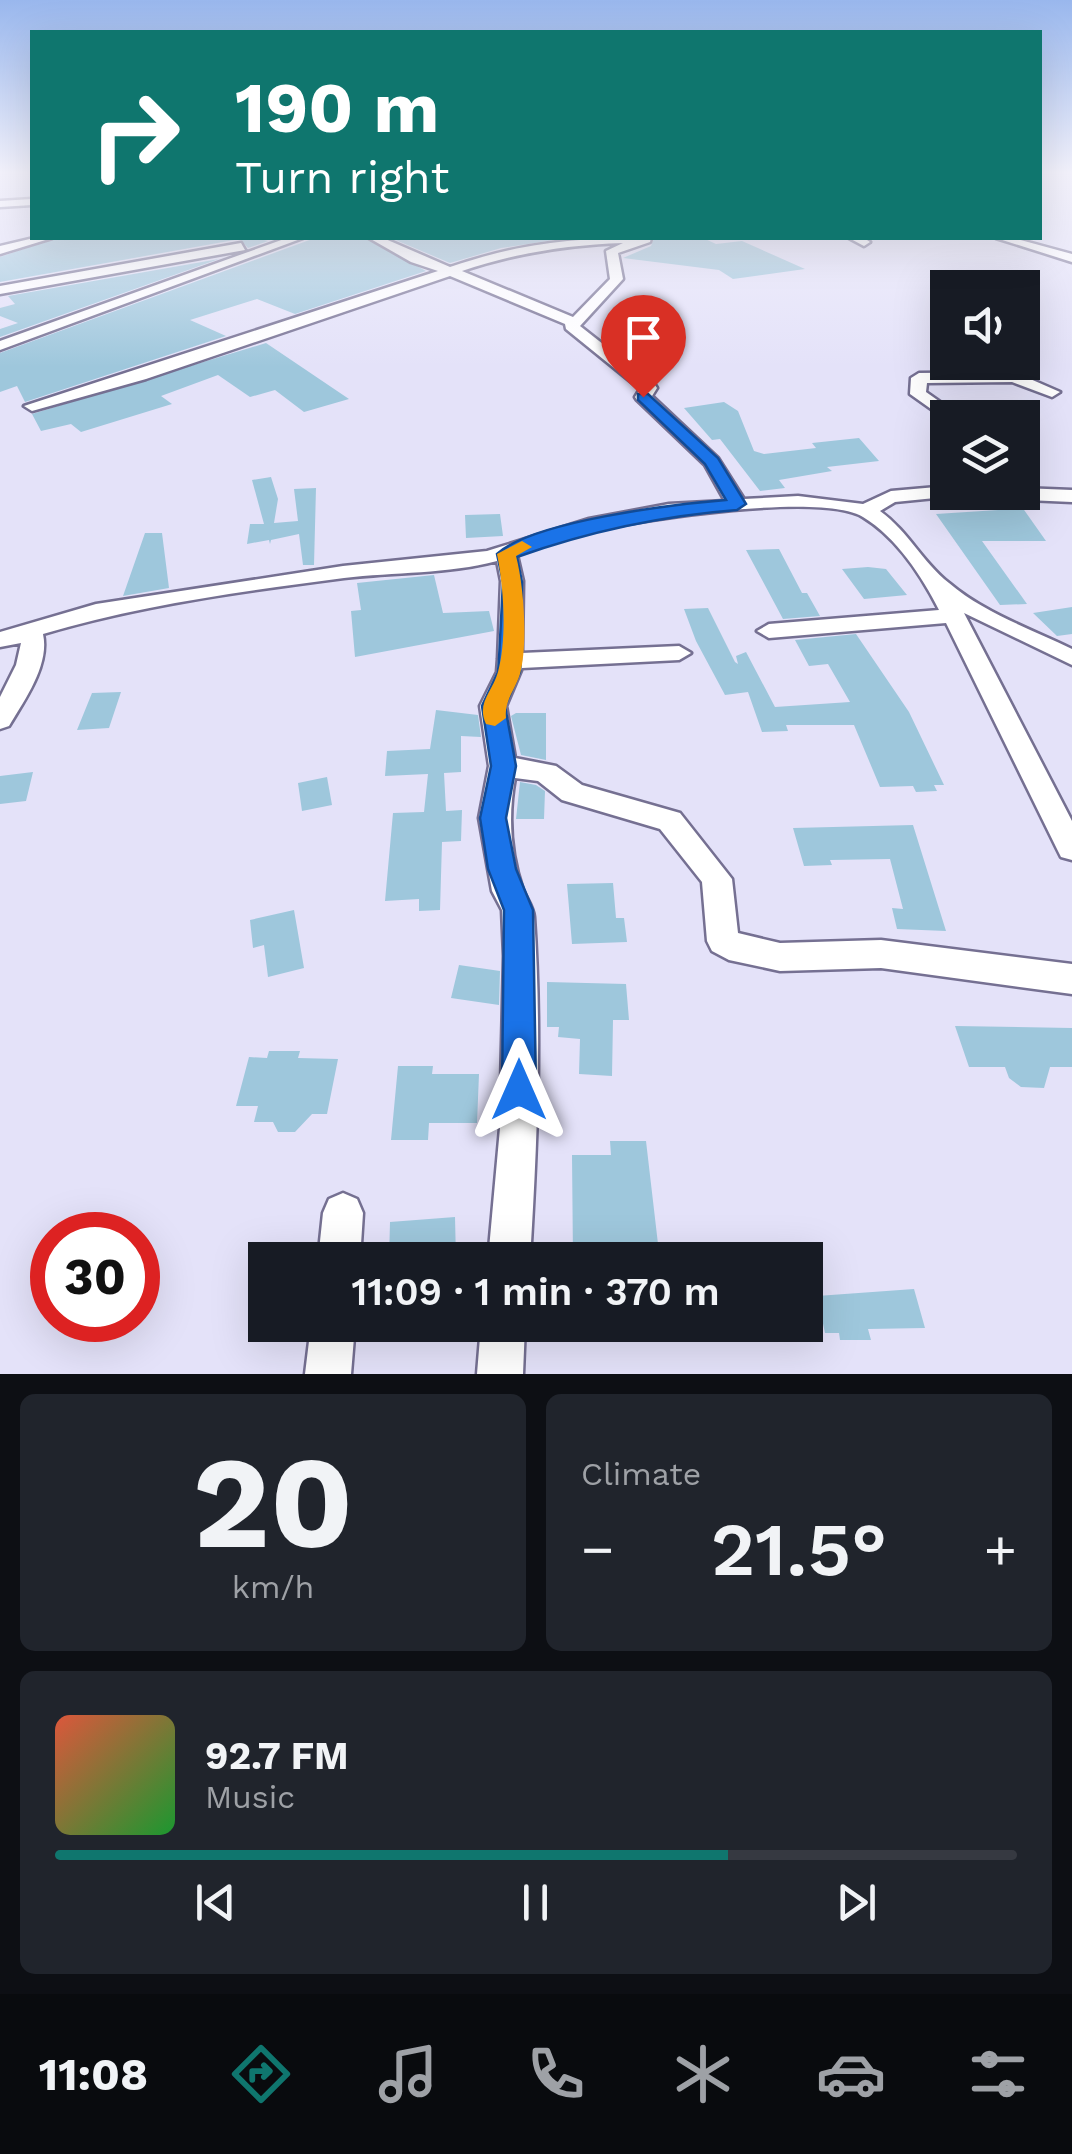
<!DOCTYPE html>
<html lang="en">
<head>
<meta charset="utf-8">
<style>
  :root { --surface:#171b24; --page:#20242c; --text:#f1f3f6; --muted:#9ea1a6; --line:#363941; --accent:#0f766e }
  body { margin:0; font-family:"Work Sans",sans-serif; background:var(--page); color:var(--text); height:100vh; display:flex; flex-direction:column; font-size:38px; white-space:nowrap }
  * { box-sizing:border-box; margin:0 }
  p { font-size:32px; color:var(--muted) }
  .icon { flex:none; width:55px; height:55px; fill:none; stroke:currentColor; stroke-width:2; stroke-linecap:round; stroke-linejoin:round }
  .map { position:relative; height:1374px; overflow:hidden }
  .panel { display:flex; flex-direction:column; gap:20px; padding:20px; background:#0d0f14; flex:1 }
  .panel>* { flex:none }
  .hud { position:absolute; left:30px; top:30px; width:1012px; height:210px; border-radius:0px; box-shadow:0 10px 40px #0002; background:#0f766e; color:#fff; overflow:hidden }
  .tools { position:absolute; left:930px; top:270px; display:grid; gap:20px }
  .tools a { display:grid; place-items:center; width:110px; height:110px; border-radius:0px; background:var(--surface); box-shadow:0 10px 40px #0002; font-size:50px }
  .speed { position:absolute; left:30px; top:1212px; display:flex; gap:20px; font-size:50px; font-weight:700; text-align:center }
  .speed>* { display:grid; place-content:center; width:130px; height:130px; border-radius:50%; background:var(--surface); box-shadow:0 10px 40px #0002; line-height:1 }
  .speed .limit { border:15px solid #d22; background:#fff; color:#111 }
  .pin { position:absolute; display:grid; place-items:center; width:85px; height:85px; color:#fff; margin:-102px -42px; border-radius:50% 50% 50% 0; rotate:-45deg; box-shadow:0 0 10px #0007 }
  .pin .icon { rotate:45deg }
  .me { position:absolute; width:110px; margin:-55px; rotate:0deg; stroke-linejoin:round; filter:drop-shadow(0 0 8px #0008) }
  .turn { display:flex; align-items:center; gap:35px; height:210px; padding:0 40px; font-size:45px }
  .turn .icon { width:130px; height:130px; stroke-width:2.5 }
  .turn b { display:block; font-size:70px; line-height:85px }
  .big { font-size:75px; font-weight:600; line-height:1.1 }
  .panel .widget { flex:1; display:flex; flex-direction:column; justify-content:center; gap:15px; min-width:0; padding:0 35px; border-radius:15px; background:var(--page) }
  .panel .dial { align-items:center; gap:0 }
  .dial b { font-size:130px; line-height:1 }
  .song { display:flex; align-items:center; gap:30px }
  .cover { width:120px; height:120px; border-radius:15px; background:linear-gradient(135deg,hsl(10 70% 55%),hsl(130 70% 35%)) }
  .played { height:10px; border-radius:5px; background:linear-gradient(90deg,var(--accent) 70%,var(--line) 70%) }
  .keys { display:flex; justify-content:space-around; direction:ltr }
  .heat { display:flex; justify-content:space-between; align-items:center; font-size:55px; direction:ltr }
  .panel .tiles { flex:1; display:grid; gap:20px; grid-template-columns:1fr 1fr }
  .widget:last-child { grid-column:span 2 }
  .trip { position:absolute; left:248px; top:1242px; width:575px; height:100px; border-radius:0px; background:var(--surface); box-shadow:0 10px 40px #0002; font-weight:600; line-height:100px; text-align:center }
  .tabs { display:flex; height:160px; justify-content:space-around; align-items:center; background:#090b0e; color:var(--muted) }
  .tabs .icon { width:70px; height:70px }
  .tabs .active { color:var(--accent) }
  .tabs b { font-size:45px; color:var(--text) }
  .map>svg:first-child { display:block }
  .building { fill:#9ec7dc }
  .lines { fill:none; stroke-linecap:round; stroke-linejoin:round }
  .minor-casing { stroke:#757092; stroke-width:5 }
  .minor { fill:#fff; fill-rule:evenodd }
  .route { fill:#1a73e8; stroke:#114b97; stroke-width:2.5 }
  .slow { fill:#f59e0b }
</style>
</head>
<body>
<div class="map">
<svg width="1072" height="1374" viewBox="0 0 1072 1374">
  <rect width="100%" height="100%" fill="#e4e2f9"/>
  <path class="building" d="M56,238H256L268,241L248,248L240,239L0,282V257Z
    M315,238H366L426,271L295,314L257,299L190,320L226,336L25,402L17,386L0,392V353Z
    M391,238H567L501,248L450,263Z
    M654,238H703L716,244L742,241L805,269L733,279L719,270L623,258L651,246Z
    M219,259L0,337V329L18,323L0,316V308L15,304L8,296Z
    M266,343L349,399L304,412L275,390L250,397L218,375L161,396L172,404L81,432L71,424L41,431L32,414Z
    M724,402L738,411L754,451L764,454L816,448L812,443L859,438L879,461L827,467L832,471L779,480L785,488L760,491L720,439L712,440L684,408Z
    M271,477L278,499L274,523L298,521L294,489L316,488L314,565H303L299,534L271,540L270,544L269,540L247,544L250,524H264L252,480Z
    M996,507H1022L1046,541H982L1027,604L1000,605L936,514L998,510Z
    M500,514L503,536L466,538L465,515Z
    M145,533H162L169,588L123,596Z
    M779,549L802,593H807L820,616L783,619L746,550Z
    M868,567L886,569L907,595L864,599L842,569Z
    M434,575L443,613L489,611L494,631L355,657L351,611L361,610L357,583Z
    M1072,607V634L1057,636L1033,613Z
    M708,608L735,662L738,664L736,656L746,652L775,707L850,702L828,664L809,666L795,640L856,634L909,712L944,785H934L937,791L916,792L913,786L880,787L854,725H786L788,731L762,732L748,692L725,695L696,641L684,609Z
    M121,692L109,728L77,730L92,693Z
    M436,710L478,715L481,737L461,736V772L444,773L446,811L462,810L461,841L442,842L440,910L419,911V899L385,901L393,813L424,812L428,774L385,776L387,751L430,749Z
    M516,713H546V760L521,755L511,716Z
    M33,772L26,801L0,804V776Z
    M327,777L332,805L302,811L298,783Z
    M520,782L536,785L545,791L544,819H516Z
    M913,825L946,931L897,929L892,908L903,909L890,859L830,860L832,865L804,866L793,828Z
    M613,883L616,918H624L627,942L572,944L567,884Z
    M294,910L304,968L268,977L264,945L253,948L250,920Z
    M459,965L500,971L499,1005L451,998Z
    M547,982L626,984L629,1020H613L612,1076L579,1074L580,1039L558,1037L559,1027H547Z
    M955,1026L1072,1028V1067H1050L1044,1088L1021,1087L1009,1078L1005,1067H969Z
    M269,1051H300L298,1058L338,1059L327,1114H312L295,1132H278L273,1122H254L258,1106H236L249,1057L267,1058Z
    M398,1066H433L432,1074H479L477,1123H429L428,1140H391Z
    M610,1141H646L658,1244H641L642,1260H573L572,1155H611Z
    M455,1217L456,1260H389L390,1222Z
    M914,1289L925,1328L868,1329L871,1340H840L839,1333H825L817,1296Z"/>
  <g class="lines">
    <defs>
      <path id="minor" d="M32,199V205L0,207V201Z
        M34,238H52L0,254V246Z
        M287,238H303L0,350V341Z
        M369,238H383L450,267C524,242 574,238 651,238L650,242L618,253L623,279L580,326L655,385L657,388L652,396L718,458L744,499L798,496L863,504L891,491L948,486V492H957L955,496L895,502L880,511C909,532 922,562 949,583C984,613 1031,629 1072,649V665L964,613L1072,821V860L1061,857L1057,849L946,623L769,638L757,631L769,624L939,610C922,576 896,537 863,517C821,492 647,519 597,530C570,535 543,546 517,555L523,581L522,653L679,646L691,653L679,660L522,668L506,706L515,758L556,766L582,785L680,813L732,879L738,933L780,943L881,940L1072,964V994L881,968L780,971L729,960L712,951L707,941L702,882L660,829L562,800L538,781L515,778C508,816 510,852 523,890C527,900 533,906 534,917C542,1032 537,1146 530,1260H488L500,1128L504,956L502,910L492,891L479,818L489,766L480,706L497,672L498,659L501,581L497,561C448,574 394,572 344,578C244,591 140,605 43,634C50,665 24,701 9,726L0,729V697L16,665L21,643L0,647V632L96,604L343,566L487,551L589,519L669,504L725,501L705,465L637,400L635,397L640,389L566,329L565,324L450,276L146,379L32,411L24,406L438,271L411,262ZM623,243L606,251L610,279L573,317L462,271C516,253 566,245 623,243Z
        M849,238H864L870,242L864,246Z
        M996,238H1013L1072,254V262Z
        M241,243L245,250L0,294V286Z
        M1014,372L1060,392L1052,397L1012,382L927,383L926,392L963,418L948,421L910,394L911,378L919,373Z
        M1022,488L1072,490V502L984,498L975,492H1022Z
        M343,1193L357,1199L363,1213L360,1260H318L323,1213L329,1199Z
        M311,1325H355L351,1374H305Z
        M481,1325H525L523,1374H477Z"/>
    </defs>
    <use href="#minor" class="minor-casing"/>
    <use href="#minor" class="minor"/>
  </g>
  <linearGradient id="sky" x2="0" y2="1"><stop stop-color="#99b7ed"/><stop offset="0.47" stop-color="#f3f2fc"/><stop offset="1" stop-color="#f3f2fc" stop-opacity="0"/></linearGradient>
  <rect width="1072" height="367" fill="url(#sky)"/>
  <path class="route" d="M638,394H648L718,458L746,504L737,510C659,516 590,531 517,557L522,582L521,659L520,672L505,706L516,766L506,818L516,869L533,910L536,1090L531,1101L519,1106L507,1101L502,1090L504,910L488,869L480,818L491,766L482,706L498,672L499,659L503,582L497,554C533,521 675,504 726,500L705,464L638,400Z"/>
  <path class="slow" d="M522,541L532,547L516,556C524,586 528,644 520,674C515,690 504,701 506,718L495,726L486,724C476,703 493,691 498,672C507,638 504,588 497,554Z"/>
</svg>
<div class="tools">
<a><svg class="icon" aria-label="sound" viewBox="0 0 24 24"><path d="M4 9h4l5-4v14l-5-4H4zM17 9q2 3 0 6"/></svg></a>
<a><svg class="icon" aria-label="layers" viewBox="0 0 24 24"><path d="M12 4l9 5-9 5-9-5zM3 14l9 5 9-5"/></svg></a>
</div>
<div class="speed"><div class="limit">30</div></div>
<div class="pin" style="left:643px;top:397px;background:#d93025"><svg class="icon" aria-label="arrive" viewBox="0 0 24 24"><path d="M6 21V4h12l-3 4 3 4H6"/></svg></div>
<svg class="me" style="left:519px;top:1090px" viewBox="-20 -20 40 40"><path d="M0-17L14 15 0 8-14 15z" fill="#1a73e8" stroke="#fff" stroke-width="4"/></svg>
<div class="trip">11:09 · 1 min · 370 m</div>
<div class="hud">
<div class="turn"><svg class="icon" aria-label="right" viewBox="0 0 24 24"><path d="M7 20v-9h11M14 6l5 5-5 5"/></svg><div><b>190 m</b>Turn right</div></div>
</div>
</div>
<section class="panel">
<div class="tiles">
<div class="widget dial"><b>20</b><p>km/h</p></div>
<div class="widget"><p>Climate</p>
<div class="heat"><a>−</a><b class="big">21.5°</b><a>+</a></div>
</div>
<div class="widget">
<div class="song"><i class="cover"></i><div><b>92.7 FM</b><p>Music</p></div></div>
<div class="played"></div>
<div class="keys"><svg class="icon" aria-label="previous" viewBox="0 0 24 24"><path d="M18 5L8 12l10 7zM5 5v14"/></svg><svg class="icon" aria-label="pause" viewBox="0 0 24 24"><path d="M8 5v14M16 5v14"/></svg><svg class="icon" aria-label="next" viewBox="0 0 24 24"><path d="M6 5l10 7-10 7zM19 5v14"/></svg></div>
</div>
</div>
</section>
<nav class="tabs">
<b>11:08</b>
<svg class="icon active" aria-label="directions" viewBox="0 0 24 24"><path d="M12 3l9 9-9 9-9-9zM9 14v-3h6M13 9l2 2-2 2"/></svg>
<svg class="icon" aria-label="music" viewBox="0 0 24 24"><path d="M9 18V5l10-2v13"/><circle cx="6" cy="18" r="3"/><circle cx="16" cy="16" r="3"/></svg>
<svg class="icon" aria-label="phone" viewBox="0 0 24 24"><path d="M5 4h4l2 5-3 2q2 4 5 5l2-3 5 2v4C11 20 4 13 5 4z"/></svg>
<svg class="icon" aria-label="climate" viewBox="0 0 24 24"><path d="M12 3v18M4 7l16 10M4 17L20 7"/></svg>
<svg class="icon" aria-label="car" viewBox="0 0 24 24"><path d="M5 17H2v-5l4-1 3-4h7l3 4 3 1v5h-3M9 17h6M6 11h13"/><circle cx="7" cy="17" r="2"/><circle cx="17" cy="17" r="2"/></svg>
<svg class="icon" aria-label="filters" viewBox="0 0 24 24"><path d="M4 7h16M4 17h16"/><circle cx="9" cy="7" r="2"/><circle cx="15" cy="17" r="2"/></svg>
</nav>
</body>
</html>
